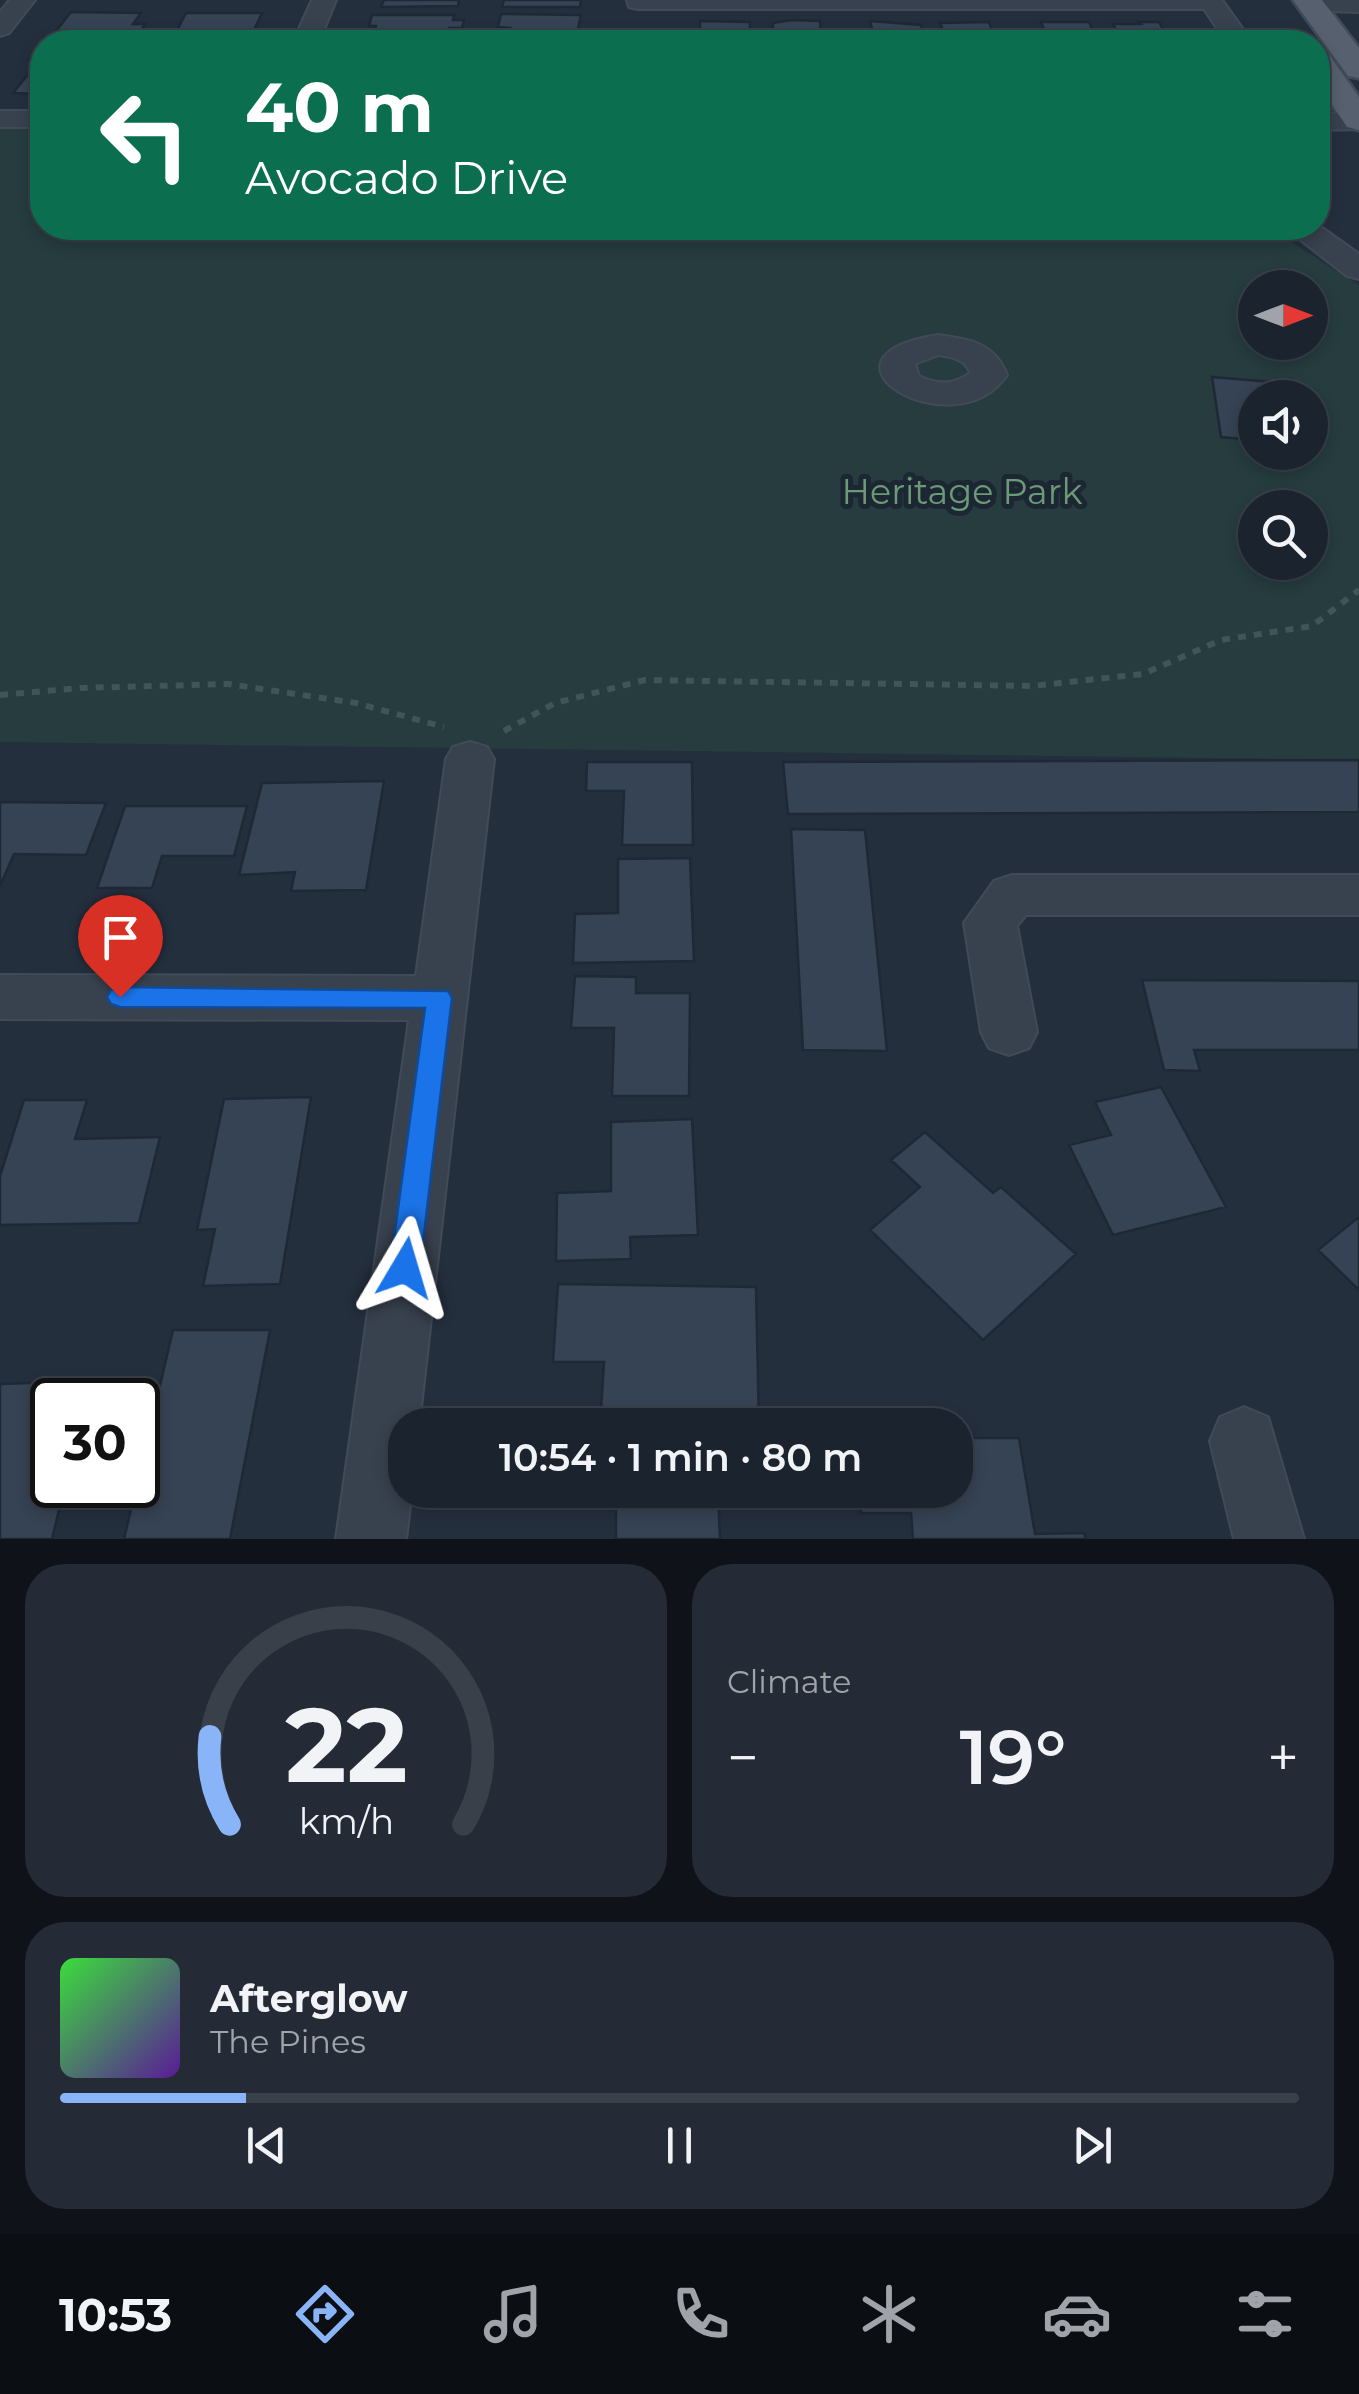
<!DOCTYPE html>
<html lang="en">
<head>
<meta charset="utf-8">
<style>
  :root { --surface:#1b232e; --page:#242b36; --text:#f1f3f6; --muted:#a0a4aa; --line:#39404a; --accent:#8ab4f8 }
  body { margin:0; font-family:Montserrat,sans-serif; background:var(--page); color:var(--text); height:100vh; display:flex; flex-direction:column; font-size:38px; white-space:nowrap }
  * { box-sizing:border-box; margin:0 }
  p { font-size:32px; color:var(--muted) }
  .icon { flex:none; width:55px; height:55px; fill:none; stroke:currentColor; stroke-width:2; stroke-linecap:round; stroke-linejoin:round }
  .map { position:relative; height:1539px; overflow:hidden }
  .panel { display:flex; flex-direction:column; gap:25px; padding:25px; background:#0f1319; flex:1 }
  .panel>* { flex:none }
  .top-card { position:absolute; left:30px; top:30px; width:1300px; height:210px; border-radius:40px; box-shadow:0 5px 15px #0003,0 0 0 2px var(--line); background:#0b6e4f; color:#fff; overflow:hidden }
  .needle { width:65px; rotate:90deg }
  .controls { position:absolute; left:1238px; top:270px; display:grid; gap:20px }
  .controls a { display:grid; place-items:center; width:90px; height:90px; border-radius:50%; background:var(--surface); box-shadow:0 5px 15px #0003,0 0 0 2px var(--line); font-size:50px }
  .speed { position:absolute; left:30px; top:1378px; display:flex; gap:20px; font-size:50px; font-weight:700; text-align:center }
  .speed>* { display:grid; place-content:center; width:130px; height:130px; border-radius:50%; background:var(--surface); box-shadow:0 5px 15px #0003,0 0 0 2px var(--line); line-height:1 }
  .speed .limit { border:5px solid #111; border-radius:15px; background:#fff; color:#111 }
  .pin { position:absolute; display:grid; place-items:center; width:85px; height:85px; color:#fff; margin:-102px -42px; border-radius:50% 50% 50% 0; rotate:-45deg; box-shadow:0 0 10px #0007 }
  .pin .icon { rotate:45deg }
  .me { position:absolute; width:110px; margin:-55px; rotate:7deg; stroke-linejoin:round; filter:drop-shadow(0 0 8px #0008) }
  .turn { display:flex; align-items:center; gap:35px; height:210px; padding:0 50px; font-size:45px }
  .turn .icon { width:130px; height:130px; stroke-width:2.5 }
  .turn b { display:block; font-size:70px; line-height:85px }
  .big { font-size:75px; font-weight:600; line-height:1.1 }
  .panel .widget { flex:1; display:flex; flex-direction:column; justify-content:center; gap:15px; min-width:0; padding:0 35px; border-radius:40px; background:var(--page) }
  .panel .dial { align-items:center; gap:0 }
  .dial svg { height:260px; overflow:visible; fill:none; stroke:var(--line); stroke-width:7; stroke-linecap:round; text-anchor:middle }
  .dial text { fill:var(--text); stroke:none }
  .song { display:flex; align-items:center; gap:30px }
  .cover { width:120px; height:120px; border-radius:15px; background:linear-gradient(135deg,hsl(120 70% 55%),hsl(270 70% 35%)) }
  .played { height:10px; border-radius:5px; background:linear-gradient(90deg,var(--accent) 15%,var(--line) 15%) }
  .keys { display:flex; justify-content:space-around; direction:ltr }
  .heat { display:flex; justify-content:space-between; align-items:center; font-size:55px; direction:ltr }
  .panel .tiles { flex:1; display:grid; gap:25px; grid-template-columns:1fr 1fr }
  .widget:last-child { grid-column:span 2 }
  .trip { position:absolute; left:388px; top:1408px; width:585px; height:100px; border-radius:40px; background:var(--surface); box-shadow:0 5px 15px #0003,0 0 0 2px var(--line); font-weight:600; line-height:100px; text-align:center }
  .tabs { display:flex; height:160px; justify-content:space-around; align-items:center; background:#0b0e12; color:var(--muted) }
  .tabs .icon { width:70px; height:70px }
  .tabs .selected { color:var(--accent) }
  .tabs b { font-size:45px; color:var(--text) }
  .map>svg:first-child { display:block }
  .green { fill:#263c3f; fill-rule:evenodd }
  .building { fill:#364354; stroke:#1f2835; stroke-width:2.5 }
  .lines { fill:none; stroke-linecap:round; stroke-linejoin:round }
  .minor-casing { stroke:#414a57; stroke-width:4 }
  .major-casing { stroke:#414a57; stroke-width:5 }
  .path { stroke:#3f5557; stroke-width:6; stroke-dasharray:8 8; stroke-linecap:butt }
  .minor { fill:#38414e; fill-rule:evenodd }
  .major { fill:#56606e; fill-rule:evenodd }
  .route { fill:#1a73e8; stroke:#114b97; stroke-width:2.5 }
  .labels { text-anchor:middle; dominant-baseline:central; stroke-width:10; stroke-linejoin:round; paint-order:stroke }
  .park-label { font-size:35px; fill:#6b9a76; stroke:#1d2633 }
</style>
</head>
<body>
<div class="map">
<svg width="1359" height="1539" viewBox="0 0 1359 1539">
  <rect width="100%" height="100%" fill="#242f3e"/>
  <path class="green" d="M0,129H42V228H1269L1359,285V760L0,742ZM1255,288H1310V342H1255ZM1255,398H1310V452H1255ZM1255,508H1310V562H1255Z"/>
  <path class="building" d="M384,0H459L458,6L381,7Z
    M504,0H581L580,7H502Z
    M71,12L141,13L133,24H145L140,32L56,31Z
    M186,13H262L253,32H176Z
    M501,14L581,15L577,33H508L510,28L498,27Z
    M372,15H454L453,20H464L462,28H449L448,33H374L376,26H369Z
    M791,20L820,21L821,42H773V23Z
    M700,21L750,22V41H700Z
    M870,21L921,25L926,42H875Z
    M989,22L996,41H947L940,23Z
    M1041,22H1089L1098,42H1049Z
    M1139,22H1159L1170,42H1122L1113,24H1141Z
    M103,40L42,42V61H29L43,41Z
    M30,72H42V94L13,93Z
    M1212,377L1295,384L1298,398H1255V440L1221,437Z
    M1359,760V812L788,814L783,762Z
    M587,762H692L693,845H622L624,791H586Z
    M384,781L366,890L291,891L295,872L239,875L262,783Z
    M0,802L106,803L86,855L14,854L0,886Z
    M125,806H247L234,856H162L152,888H97Z
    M791,829L865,830L887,1051L803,1050Z
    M690,858L694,961L573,963L575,914L618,913V859Z
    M575,976L636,977V993H690L689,1096H612L614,1028H571Z
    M1142,980L1359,981V1050H1194L1200,1071L1164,1070Z
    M1161,1087L1226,1207L1113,1235L1069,1145L1111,1135L1095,1102Z
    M311,1097L280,1284L203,1286L215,1229L197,1230L224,1099Z
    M24,1100H87L75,1139L160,1137L139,1223L0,1225V1176Z
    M692,1119L698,1235L630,1237L631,1259L556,1261L557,1193L611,1191V1122Z
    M925,1132L993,1193L1001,1187L1076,1254L983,1340L870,1230L920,1187L891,1160Z
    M1359,1217V1290L1318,1250Z
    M558,1284L756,1287L759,1425H600L604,1362H553Z
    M173,1330H270L230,1539H124Z
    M89,1381L85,1400H52V1485H65L52,1539H0V1384Z
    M955,1438H1019L1035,1534L1084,1533L1086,1539H913L911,1513H861L859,1490H955Z
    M616,1490H718L720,1539H616Z"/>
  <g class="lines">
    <defs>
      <path id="minor" d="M10,0H35L9,33L0,36V12Z
        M312,0H336L319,42H293Z
        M627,0H1222L1252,42H1226L1204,9H638L629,7Z
        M1301,0H1359V12L1301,10L1298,5Z
        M0,111H42V127H0Z
        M1359,113V129L1318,130V114Z
        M1318,225L1359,254V279L1347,276L1285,228Z
        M938,335C969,339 995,343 1007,375C954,452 796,357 938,335ZM938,355C951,357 966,359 970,373C954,385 937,385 919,376L915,364Z
        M470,742L487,747L494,759L419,1425H405V1490H412L406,1539H336L409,1020L0,1019V975L416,976L446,759L453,747Z
        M1012,875H1359V915H1026L1017,926L1037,1032L1029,1048L1009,1055L989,1048L981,1032L964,923L994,881Z
        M1244,1407L1268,1417L1304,1539H1234L1210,1441L1220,1417Z"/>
      <path id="major" d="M1293,0H1322L1359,48V78L1348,76Z
        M1318,53L1329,55L1359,97V130L1347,127L1318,84Z"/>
    </defs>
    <use href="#minor" class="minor-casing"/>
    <use href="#major" class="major-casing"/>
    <path class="path" d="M0,695L80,688L228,684L356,703L444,727
      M504,731L555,703L645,680L1032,686L1143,674L1221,640L1312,626L1359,590"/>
    <use href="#minor" class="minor"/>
    <use href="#major" class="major"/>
  </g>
  <path class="route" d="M120,987L448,991L452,998L420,1268L416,1278L405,1282L395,1278L390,1268L425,1008L120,1007L111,1004L107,997L111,990Z"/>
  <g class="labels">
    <g class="park-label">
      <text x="962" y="491">Heritage Park</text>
    </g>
  </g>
</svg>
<div class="controls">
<a><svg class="needle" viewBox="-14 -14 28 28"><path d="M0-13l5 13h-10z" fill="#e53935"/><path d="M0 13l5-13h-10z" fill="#a0a4aa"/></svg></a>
<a><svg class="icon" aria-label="sound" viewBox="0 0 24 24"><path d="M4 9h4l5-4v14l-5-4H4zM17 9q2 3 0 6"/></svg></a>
<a><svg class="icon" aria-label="search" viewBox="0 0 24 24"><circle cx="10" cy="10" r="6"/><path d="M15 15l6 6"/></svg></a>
</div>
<div class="speed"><div class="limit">30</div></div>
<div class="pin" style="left:120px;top:997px;background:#d93025"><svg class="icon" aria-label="arrive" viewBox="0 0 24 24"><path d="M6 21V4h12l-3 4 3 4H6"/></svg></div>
<svg class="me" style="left:405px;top:1268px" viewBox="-20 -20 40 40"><path d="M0-17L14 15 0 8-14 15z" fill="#1a73e8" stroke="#fff" stroke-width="4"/></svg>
<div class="trip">10:54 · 1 min · 80 m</div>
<div class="top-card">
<div class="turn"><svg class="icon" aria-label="left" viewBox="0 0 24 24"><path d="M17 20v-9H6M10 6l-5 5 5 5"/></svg><div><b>40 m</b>Avocado Drive</div></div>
</div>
</div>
<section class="panel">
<div class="tiles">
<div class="widget dial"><svg viewBox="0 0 100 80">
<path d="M14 69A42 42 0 1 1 86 69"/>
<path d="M14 69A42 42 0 0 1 8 42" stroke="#8ab4f8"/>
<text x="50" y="56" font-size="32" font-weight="700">22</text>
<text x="50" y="72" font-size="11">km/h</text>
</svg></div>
<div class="widget"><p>Climate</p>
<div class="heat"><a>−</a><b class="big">19°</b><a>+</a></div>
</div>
<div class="widget">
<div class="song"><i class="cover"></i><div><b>Afterglow</b><p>The Pines</p></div></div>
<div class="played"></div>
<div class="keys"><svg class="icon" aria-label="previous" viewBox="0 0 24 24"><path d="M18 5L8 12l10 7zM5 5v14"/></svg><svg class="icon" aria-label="pause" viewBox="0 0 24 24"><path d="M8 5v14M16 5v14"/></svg><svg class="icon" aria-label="next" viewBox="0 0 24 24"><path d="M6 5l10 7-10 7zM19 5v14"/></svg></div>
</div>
</div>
</section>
<nav class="tabs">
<b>10:53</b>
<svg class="icon selected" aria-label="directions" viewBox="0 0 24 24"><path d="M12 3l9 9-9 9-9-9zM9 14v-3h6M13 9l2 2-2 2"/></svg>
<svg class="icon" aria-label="music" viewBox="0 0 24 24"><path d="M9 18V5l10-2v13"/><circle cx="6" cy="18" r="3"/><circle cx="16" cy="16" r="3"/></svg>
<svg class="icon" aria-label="phone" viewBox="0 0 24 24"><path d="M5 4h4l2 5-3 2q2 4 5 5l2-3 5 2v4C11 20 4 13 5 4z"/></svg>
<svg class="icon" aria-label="climate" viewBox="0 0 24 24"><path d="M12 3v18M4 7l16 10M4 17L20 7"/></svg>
<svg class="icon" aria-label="car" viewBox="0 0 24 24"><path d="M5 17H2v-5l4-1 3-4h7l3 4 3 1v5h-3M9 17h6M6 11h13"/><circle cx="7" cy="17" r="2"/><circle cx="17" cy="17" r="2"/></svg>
<svg class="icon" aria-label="filters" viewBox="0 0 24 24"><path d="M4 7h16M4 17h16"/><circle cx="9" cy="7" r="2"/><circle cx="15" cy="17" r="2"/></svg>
</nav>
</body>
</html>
